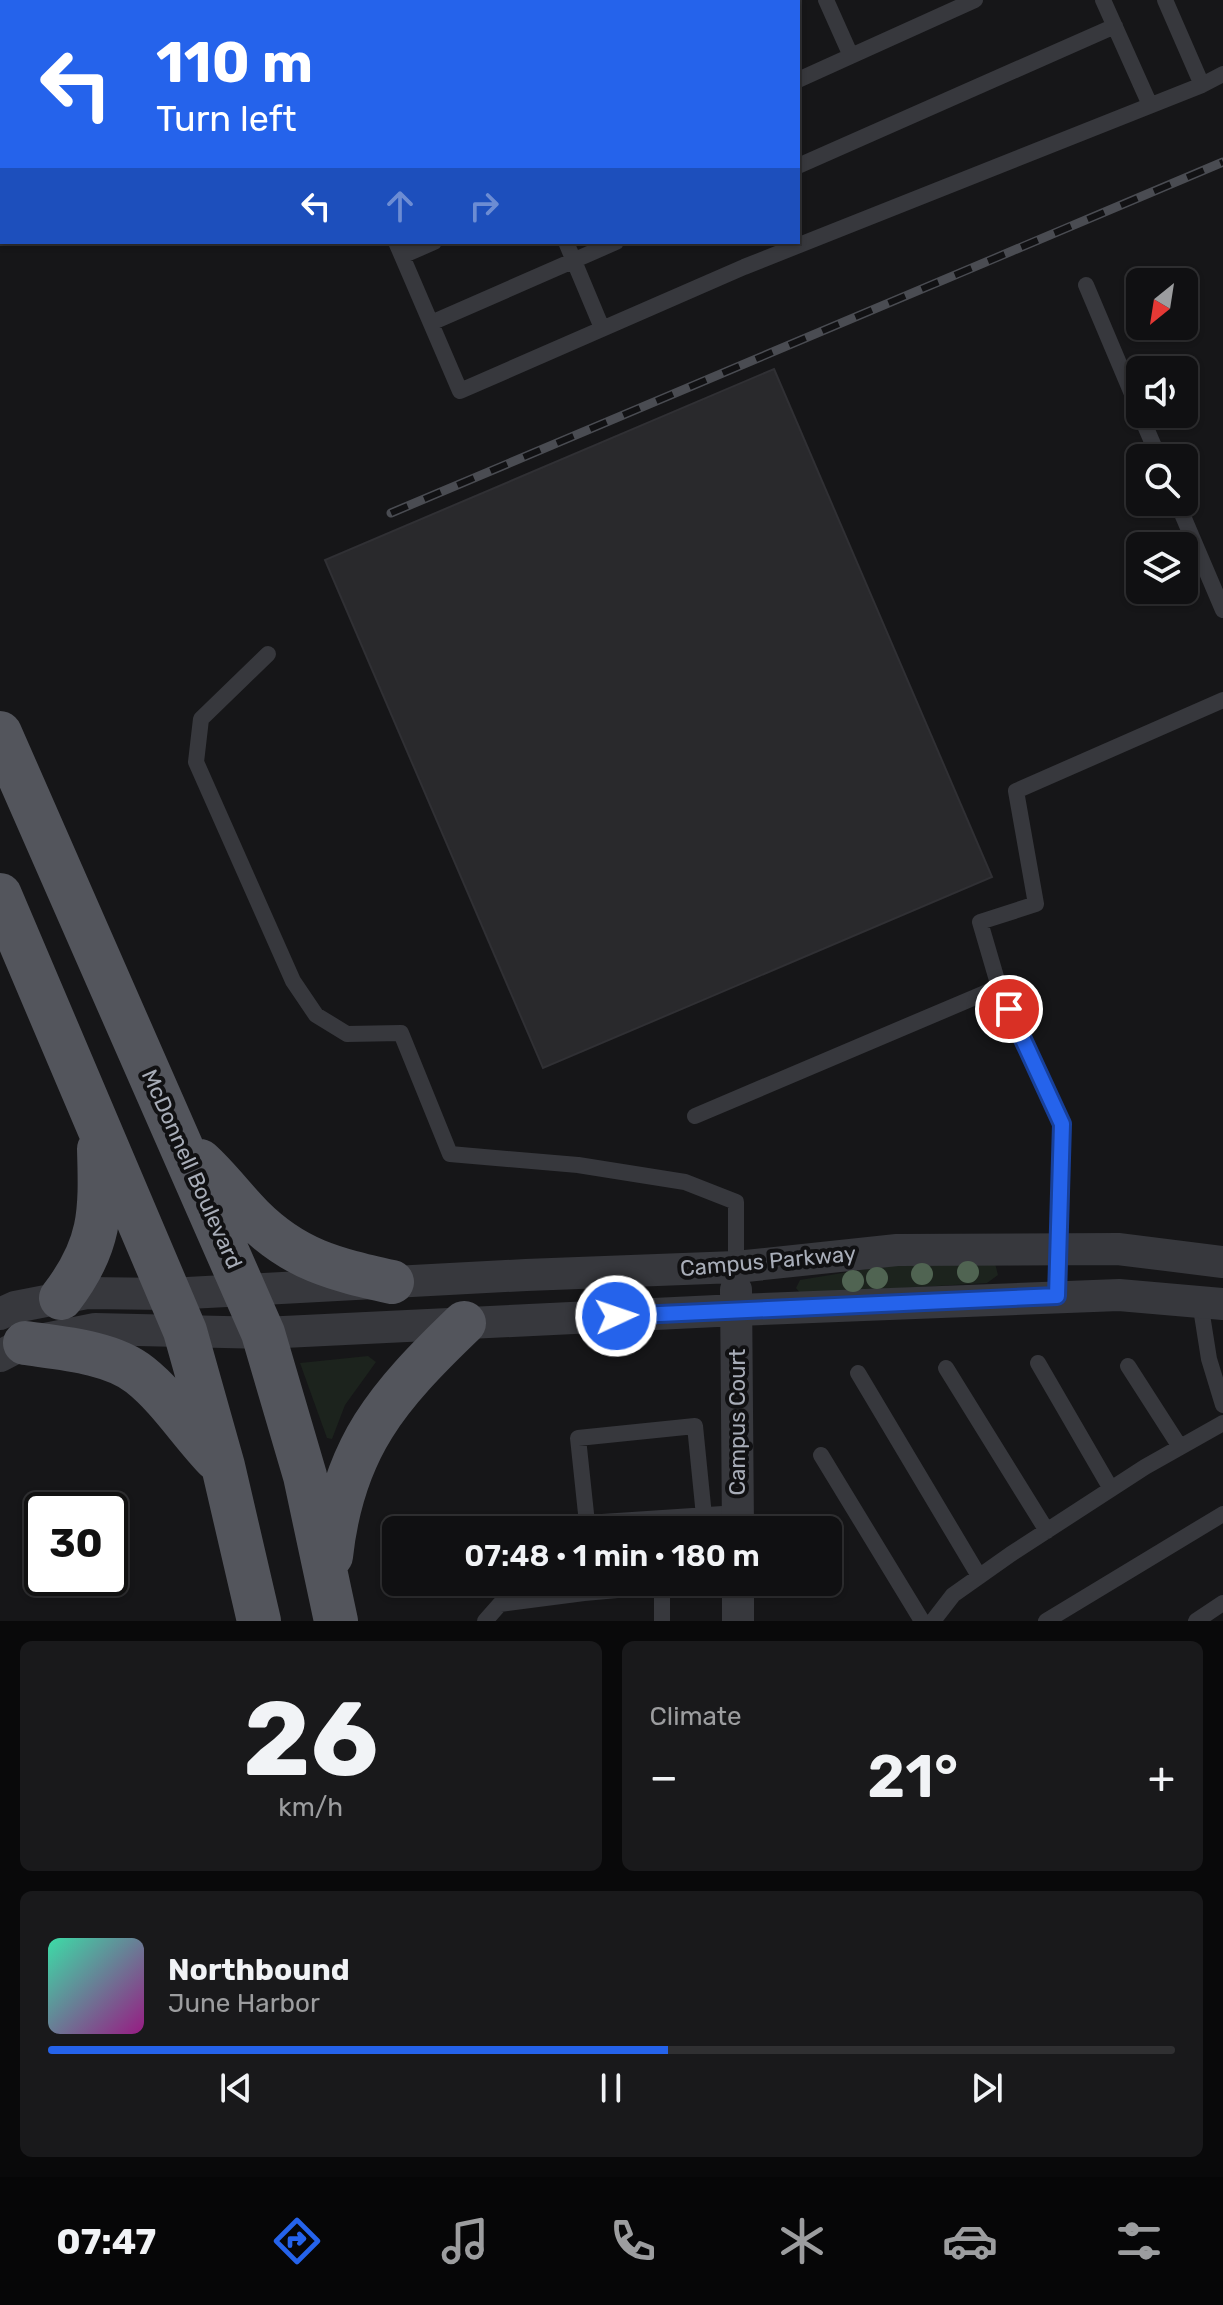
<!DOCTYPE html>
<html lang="en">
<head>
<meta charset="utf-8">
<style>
  :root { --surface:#101012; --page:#19191b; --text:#f1f3f6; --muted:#9c9d9f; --line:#303032; --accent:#2563eb }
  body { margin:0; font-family:Rubik,sans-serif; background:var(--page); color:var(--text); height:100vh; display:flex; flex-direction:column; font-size:30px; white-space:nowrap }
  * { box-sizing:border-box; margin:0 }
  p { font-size:26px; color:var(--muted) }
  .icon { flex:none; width:44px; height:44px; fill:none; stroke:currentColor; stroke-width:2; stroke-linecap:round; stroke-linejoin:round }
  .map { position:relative; height:1621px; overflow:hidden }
  .panel { display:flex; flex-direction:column; gap:20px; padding:20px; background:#09090a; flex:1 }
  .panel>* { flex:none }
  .banner { position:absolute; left:0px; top:0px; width:800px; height:244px; box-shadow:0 2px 6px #0004,0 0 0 2px var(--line); background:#2563eb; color:#fff; overflow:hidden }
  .needle { width:52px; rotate:210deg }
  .tools { position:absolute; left:1126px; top:268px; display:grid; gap:16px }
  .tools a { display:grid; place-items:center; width:72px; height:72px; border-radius:12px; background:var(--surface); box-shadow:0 2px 6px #0004,0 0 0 2px var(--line); font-size:40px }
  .speed { position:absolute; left:24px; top:1492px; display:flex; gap:16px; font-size:40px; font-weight:700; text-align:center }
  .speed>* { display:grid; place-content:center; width:104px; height:104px; border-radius:50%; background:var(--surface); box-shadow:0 2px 6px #0004,0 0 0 2px var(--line); line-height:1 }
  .speed .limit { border:4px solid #111; border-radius:12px; background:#fff; color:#111 }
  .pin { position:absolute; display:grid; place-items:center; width:68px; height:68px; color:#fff; margin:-34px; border:4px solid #fff; border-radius:50%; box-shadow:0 2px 8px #0007 }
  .me { position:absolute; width:88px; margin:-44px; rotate:87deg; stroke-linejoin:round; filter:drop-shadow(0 0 6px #0008) }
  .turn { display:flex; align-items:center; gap:28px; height:168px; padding:0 24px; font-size:36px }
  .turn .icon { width:104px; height:104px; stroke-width:2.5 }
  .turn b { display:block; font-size:56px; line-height:68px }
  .lanes { display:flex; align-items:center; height:76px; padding:0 24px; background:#0003; justify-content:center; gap:40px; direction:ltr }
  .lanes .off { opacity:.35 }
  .big { font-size:60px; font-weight:600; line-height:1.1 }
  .panel .card { flex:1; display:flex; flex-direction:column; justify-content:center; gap:12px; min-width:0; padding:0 28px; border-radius:12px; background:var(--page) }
  .panel .dial { align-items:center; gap:0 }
  .dial b { font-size:104px; line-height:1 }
  .song { display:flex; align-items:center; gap:24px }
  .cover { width:96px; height:96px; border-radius:12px; background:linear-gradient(135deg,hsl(160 70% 55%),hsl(310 70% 35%)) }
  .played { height:8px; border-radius:4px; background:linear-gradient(90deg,var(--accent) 55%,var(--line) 55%) }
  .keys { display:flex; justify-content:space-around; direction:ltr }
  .heat { display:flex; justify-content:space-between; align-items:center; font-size:44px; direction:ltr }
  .panel .tiles { flex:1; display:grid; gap:20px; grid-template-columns:1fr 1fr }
  .card:last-child { grid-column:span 2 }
  .trip { position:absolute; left:382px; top:1516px; width:460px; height:80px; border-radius:12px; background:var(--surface); box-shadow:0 2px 6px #0004,0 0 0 2px var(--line); font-weight:600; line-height:80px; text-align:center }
  .menu { display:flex; height:128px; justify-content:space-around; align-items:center; background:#060607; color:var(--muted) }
  .menu .icon { width:56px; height:56px }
  .menu .selected { color:var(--accent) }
  .menu b { font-size:36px; color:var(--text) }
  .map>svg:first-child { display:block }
  .green { fill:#1c231d }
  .building { fill:#29292c; stroke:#303034; stroke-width:2 }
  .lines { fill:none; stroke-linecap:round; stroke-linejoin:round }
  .lane { stroke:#37383d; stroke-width:16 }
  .street { stroke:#37383d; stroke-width:32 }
  .primary { stroke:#53555c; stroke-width:44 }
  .rail-casing { stroke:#4a4c52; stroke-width:9 }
  .rail { stroke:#111113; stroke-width:6; stroke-dasharray:18; stroke-linecap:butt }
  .tree { fill:#506452 }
  .route-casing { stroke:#184099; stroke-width:20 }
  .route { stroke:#2563eb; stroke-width:14 }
  .labels { text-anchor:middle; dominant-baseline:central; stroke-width:8; stroke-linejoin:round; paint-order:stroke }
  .street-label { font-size:22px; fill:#a8adb8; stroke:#111113 }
</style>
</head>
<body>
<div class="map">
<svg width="1223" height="1621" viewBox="0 0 1223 1621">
  <rect width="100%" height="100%" fill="#161618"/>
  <path class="green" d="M903,1263H995L998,1275L987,1283L801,1294L796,1288L800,1280Z
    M368,1356L376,1362L345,1405L332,1439L327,1438L300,1363Z"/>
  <path class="building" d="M774,369L992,877L543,1068L325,560Z"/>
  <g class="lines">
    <path class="lane" d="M35,0L36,2
      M293,0L294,2
      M463,0V2
      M826,0L851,56L975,0
      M1103,0L1150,105
      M1165,0L1202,85
      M189,2L194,0
      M374,2L378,0
      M610,2L614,0
      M784,2L788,0
      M798,80L851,56
      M798,166L1115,26
      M396,242L460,391L744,267L1202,85L1223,74
      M566,242L602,328
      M402,256L434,242
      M1086,285L1140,413
      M431,323L616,242
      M1140,414L1159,458
      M1177,502L1223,610
      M268,654L201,719L196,762L293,981L316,1015L347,1034L401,1033L450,1154L578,1165L685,1182L736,1202V1267
      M999,987L980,922L1036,904L1016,791L1223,700
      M695,1116L999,987L1062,1124L1057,1296
      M1200,1302L1209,1359L1223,1405
      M1038,1363L1111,1489
      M1128,1366L1180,1447
      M946,1368L1047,1531
      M858,1373L979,1576
      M821,1455L922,1621
      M704,1516L695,1426L578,1438L587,1523L738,1513
      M485,1621L500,1604L584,1593L707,1582
      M662,1621V1586
      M933,1621L953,1595L1011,1554L1145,1467L1223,1423
      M1046,1621L1223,1514
      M1196,1621L1223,1603"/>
    <path class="street" d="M736,1290L738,1530
      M0,1314L15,1307L87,1293L169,1294L526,1275L736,1267L897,1250L1118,1249L1223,1262
      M0,1356L25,1343L95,1329L263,1333L737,1310L1119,1295L1223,1304
      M738,1582V1621"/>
    <path class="primary" d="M0,733L263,1333L305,1476L336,1621
      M0,895L185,1331L223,1466L259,1621
      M200,1161C219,1178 234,1199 252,1217C295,1260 334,1269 392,1282
      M61,1298C101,1246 101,1213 99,1149
      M25,1343C60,1348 112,1352 140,1375C169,1398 190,1432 216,1459
      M331,1556C343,1447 388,1396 464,1323"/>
    <defs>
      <path id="rail" d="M391,513L1223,162"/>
    </defs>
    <use href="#rail" class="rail-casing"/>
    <use href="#rail" class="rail"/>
  </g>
  <g class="tree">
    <circle cx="968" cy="1272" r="11"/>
    <circle cx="922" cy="1274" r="11"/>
    <circle cx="877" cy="1278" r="11"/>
    <circle cx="853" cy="1281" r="11"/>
  </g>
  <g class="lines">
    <defs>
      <path id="route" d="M616,1316L1057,1296L1062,1124L1009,1009"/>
    </defs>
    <use href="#route" class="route-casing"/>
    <use href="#route" class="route"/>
  </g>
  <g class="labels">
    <g class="street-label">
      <text transform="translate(192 1169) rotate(66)">McDonnell Boulevard</text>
      <text transform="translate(768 1261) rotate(-5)">Campus Parkway</text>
      <text transform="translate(737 1422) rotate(-90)">Campus Court</text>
    </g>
  </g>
</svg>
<div class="tools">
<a><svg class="needle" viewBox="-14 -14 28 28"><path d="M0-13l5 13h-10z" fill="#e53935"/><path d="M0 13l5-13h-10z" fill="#9c9d9f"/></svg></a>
<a><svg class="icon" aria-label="sound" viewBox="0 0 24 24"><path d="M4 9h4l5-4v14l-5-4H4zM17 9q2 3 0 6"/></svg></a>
<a><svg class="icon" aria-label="search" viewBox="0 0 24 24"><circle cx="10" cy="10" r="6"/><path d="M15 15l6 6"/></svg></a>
<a><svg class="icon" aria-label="layers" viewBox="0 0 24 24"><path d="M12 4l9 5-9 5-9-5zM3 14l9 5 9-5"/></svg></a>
</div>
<div class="speed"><div class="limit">30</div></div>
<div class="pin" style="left:1009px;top:1009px;background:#d93025"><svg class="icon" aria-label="arrive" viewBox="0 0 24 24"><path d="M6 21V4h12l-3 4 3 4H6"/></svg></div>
<svg class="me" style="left:616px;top:1316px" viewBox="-20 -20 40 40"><circle r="17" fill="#2563eb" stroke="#fff" stroke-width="3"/><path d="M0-11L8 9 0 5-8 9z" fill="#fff"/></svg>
<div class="trip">07:48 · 1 min · 180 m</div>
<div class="banner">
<div class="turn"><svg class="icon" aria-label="left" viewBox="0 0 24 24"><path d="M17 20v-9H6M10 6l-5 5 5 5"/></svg><div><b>110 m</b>Turn left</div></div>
<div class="lanes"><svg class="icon" aria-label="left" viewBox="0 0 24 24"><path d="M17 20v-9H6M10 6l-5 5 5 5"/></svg><svg class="icon off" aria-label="ahead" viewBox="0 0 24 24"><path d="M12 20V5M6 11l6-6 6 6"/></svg><svg class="icon off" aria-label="right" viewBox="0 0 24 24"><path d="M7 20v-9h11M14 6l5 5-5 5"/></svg></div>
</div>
</div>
<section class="panel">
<div class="tiles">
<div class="card dial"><b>26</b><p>km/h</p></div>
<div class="card"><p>Climate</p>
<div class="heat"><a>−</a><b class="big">21°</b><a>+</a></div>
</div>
<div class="card">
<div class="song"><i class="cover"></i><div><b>Northbound</b><p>June Harbor</p></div></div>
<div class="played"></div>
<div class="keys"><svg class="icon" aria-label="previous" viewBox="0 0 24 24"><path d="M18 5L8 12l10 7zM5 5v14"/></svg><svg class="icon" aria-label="pause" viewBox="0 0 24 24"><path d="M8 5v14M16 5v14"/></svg><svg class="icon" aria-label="next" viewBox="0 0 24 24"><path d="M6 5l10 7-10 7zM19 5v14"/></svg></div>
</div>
</div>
</section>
<nav class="menu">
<b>07:47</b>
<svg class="icon selected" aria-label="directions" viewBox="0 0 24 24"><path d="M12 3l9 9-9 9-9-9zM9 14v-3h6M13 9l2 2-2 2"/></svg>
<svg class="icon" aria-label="music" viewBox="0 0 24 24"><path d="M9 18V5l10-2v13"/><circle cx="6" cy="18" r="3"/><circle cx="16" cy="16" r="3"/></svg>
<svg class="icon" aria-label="phone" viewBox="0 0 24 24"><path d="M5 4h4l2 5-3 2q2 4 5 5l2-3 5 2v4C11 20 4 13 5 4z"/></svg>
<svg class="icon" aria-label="climate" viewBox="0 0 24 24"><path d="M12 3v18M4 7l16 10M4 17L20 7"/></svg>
<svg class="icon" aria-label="car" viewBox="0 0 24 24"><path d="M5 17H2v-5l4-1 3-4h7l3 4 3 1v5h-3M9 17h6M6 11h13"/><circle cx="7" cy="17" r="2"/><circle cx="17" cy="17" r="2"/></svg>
<svg class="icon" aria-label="filters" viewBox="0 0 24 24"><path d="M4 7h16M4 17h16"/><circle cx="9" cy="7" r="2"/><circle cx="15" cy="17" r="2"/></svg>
</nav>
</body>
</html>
